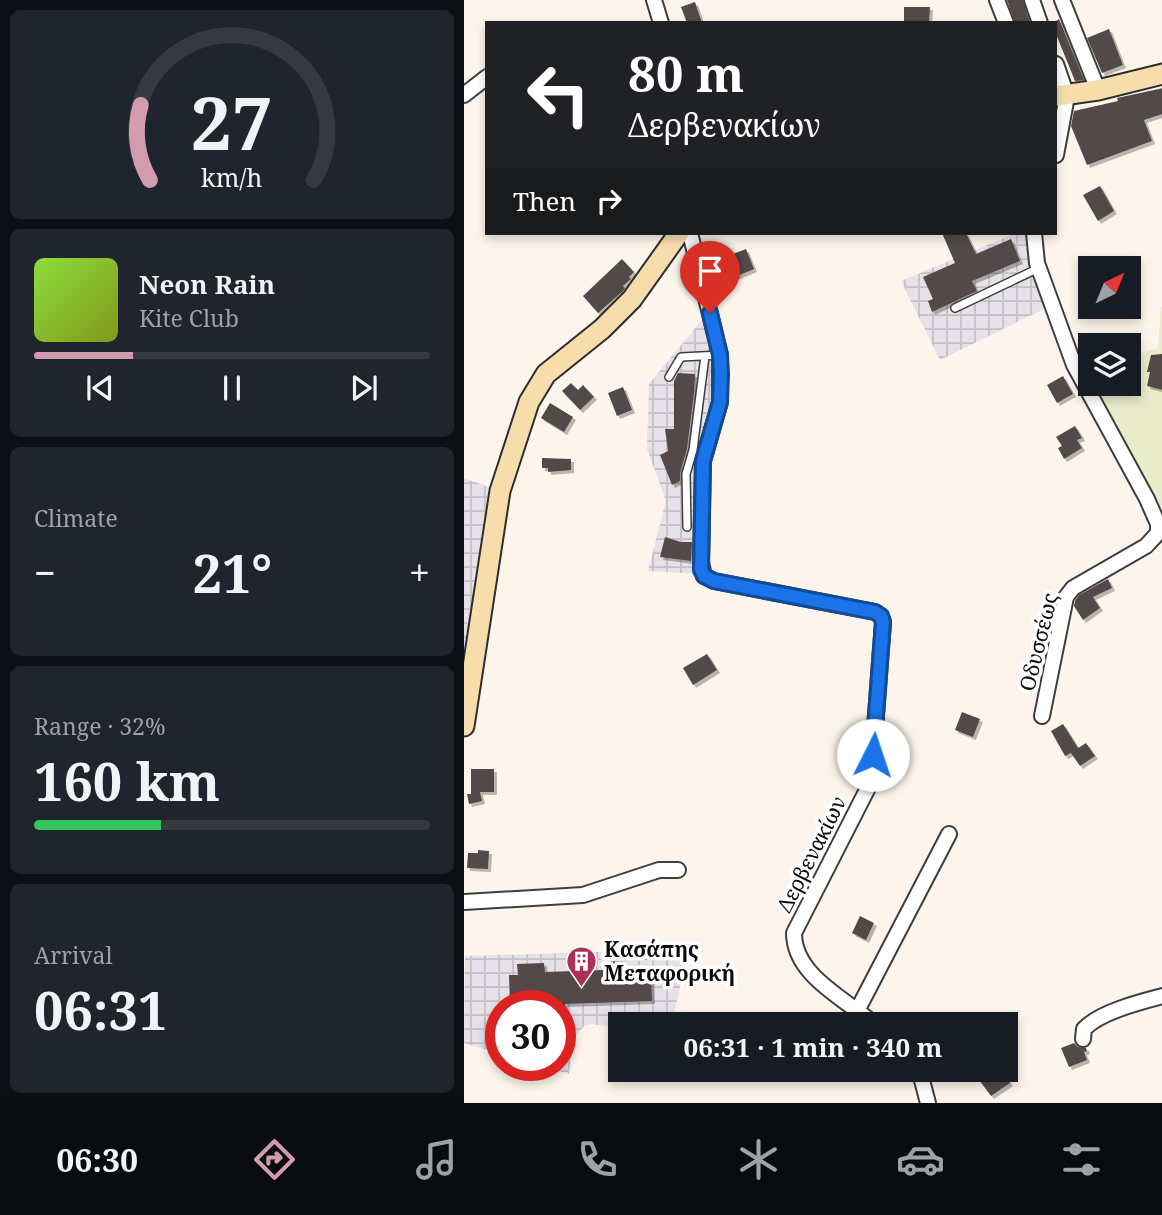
<!DOCTYPE html>
<html lang="en">
<head>
<meta charset="utf-8">
<style>
  :root { --surface:#171b24; --page:#20242c; --text:#f1f3f6; --muted:#9ea1a6; --line:#363941; --accent:#d29cae }
  body { margin:0; font-family:"Noto Serif",serif; background:var(--page); color:var(--text); height:100vh; display:flex; flex-direction:column; font-size:26px; white-space:nowrap }
  * { box-sizing:border-box; margin:0 }
  p { font-size:23px; color:var(--muted) }
  .icon { flex:none; width:38px; height:38px; fill:none; stroke:currentColor; stroke-width:2; stroke-linecap:round; stroke-linejoin:round }
  .map { position:relative; flex:1; overflow:hidden }
  .drawer { display:flex; flex-direction:column; gap:10px; padding:10px; background:#0d0f14; width:464px }
  .drawer>* { flex:none }
  .top-card { position:absolute; left:21px; top:21px; width:572px; height:214px; border-radius:0px; box-shadow:0 4px 10px #0003; background:#202124; color:#fff; overflow:hidden }
  .needle { width:46px; rotate:43deg }
  .fabs { position:absolute; left:614px; top:256px; display:grid; gap:14px }
  .fabs a { display:grid; place-items:center; width:63px; height:63px; border-radius:0px; background:var(--surface); box-shadow:0 4px 10px #0003; font-size:35px }
  .speed { position:absolute; left:21px; top:990px; display:flex; gap:14px; font-size:35px; font-weight:700; text-align:center }
  .speed>* { display:grid; place-content:center; width:91px; height:91px; border-radius:50%; background:var(--surface); box-shadow:0 4px 10px #0003; line-height:1 }
  .speed .limit { border:10px solid #d22; background:#fff; color:#111 }
  .pin { position:absolute; display:grid; place-items:center; width:60px; height:60px; color:#fff; margin:-72px -30px; border-radius:50% 50% 50% 0; rotate:-45deg; box-shadow:0 0 7px #0007 }
  .pin .icon { rotate:45deg }
  .me { position:absolute; width:77px; margin:-38px; rotate:4deg; stroke-linejoin:round; filter:drop-shadow(0 0 5px #0008) }
  .turn { display:flex; align-items:center; gap:24px; height:147px; padding:0 28px; font-size:32px }
  .turn .icon { width:91px; height:91px; stroke-width:2.5 }
  .turn b { display:block; font-size:49px; line-height:60px }
  .then { display:flex; align-items:center; height:66px; padding:0 28px; background:#0003; gap:14px; font-size:26px }
  .big { font-size:52px; font-weight:700; line-height:1.1 }
  .drawer .tile { flex:1; display:flex; flex-direction:column; justify-content:center; gap:10px; min-width:0; padding:0 24px; border-radius:10px; background:var(--page) }
  .drawer .dial { align-items:center; gap:0 }
  .dial svg { height:182px; overflow:visible; fill:none; stroke:var(--line); stroke-width:7; stroke-linecap:round; text-anchor:middle }
  .dial text { fill:var(--text); stroke:none }
  .song { display:flex; align-items:center; gap:21px }
  .cover { width:84px; height:84px; border-radius:10px; background:linear-gradient(135deg,hsl(90 70% 55%),hsl(70 70% 35%)) }
  .played { height:7px; border-radius:4px; background:linear-gradient(90deg,var(--accent) 25%,var(--line) 25%) }
  .keys { display:flex; justify-content:space-around; direction:ltr }
  .heat { display:flex; justify-content:space-between; align-items:center; font-size:38px; direction:ltr }
  .charge { height:10px; border-radius:5px; background:linear-gradient(90deg,#34c759 32%,var(--line) 0) }
  .trip { position:absolute; left:144px; top:1012px; width:410px; height:70px; border-radius:0px; background:var(--surface); box-shadow:0 4px 10px #0003; font-weight:700; line-height:70px; text-align:center }
  .tab-bar { display:flex; height:112px; justify-content:space-around; align-items:center; background:#090b0e; color:var(--muted) }
  .tab-bar .icon { width:49px; height:49px }
  .tab-bar .on { color:var(--accent) }
  .tab-bar b { font-size:32px; color:var(--text) }
  main { display:flex; flex:1; min-height:0 }
  .map>svg:first-child { display:block }
  .industrial { fill:url(#industrial-grid) }
  .pitch { fill:#e9ecc9 }
  .building { fill:#534a49; filter:url(#shadow) }
  .lines { fill:none; stroke-linecap:round; stroke-linejoin:round }
  .service-casing { stroke:#3e3e3e; stroke-width:10 }
  .minor-casing { stroke:#3e3e3e; stroke-width:18 }
  .secondary-casing { stroke:#2d2d2d; stroke-width:23 }
  .service { stroke:#fff; stroke-width:7 }
  .minor { stroke:#fff; stroke-width:14 }
  .secondary { stroke:#f7dcac; stroke-width:19 }
  .route-casing { stroke:#114b97; stroke-width:18 }
  .route { stroke:#1a73e8; stroke-width:12 }
  .labels { text-anchor:middle; dominant-baseline:central; stroke-width:7; stroke-linejoin:round; paint-order:stroke }
  .street-label { font-size:21px; fill:#0b0b0b; stroke:#fff }
  .poi-label { font-size:21px; font-weight:bold; fill:#0b0b0b; stroke:#fff; text-anchor:start }
</style>
</head>
<body>
<main>
<section class="drawer">
<div class="tile dial"><svg viewBox="0 0 100 80">
<path d="M14 69A42 42 0 1 1 86 69"/>
<path d="M14 69A42 42 0 0 1 10 36" stroke="#d29cae"/>
<text x="50" y="56" font-size="32" font-weight="700">27</text>
<text x="50" y="72" font-size="11">km/h</text>
</svg></div>
<div class="tile">
<div class="song"><i class="cover"></i><div><b>Neon Rain</b><p>Kite Club</p></div></div>
<div class="played"></div>
<div class="keys"><svg class="icon" aria-label="previous" viewBox="0 0 24 24"><path d="M18 5L8 12l10 7zM5 5v14"/></svg><svg class="icon" aria-label="pause" viewBox="0 0 24 24"><path d="M8 5v14M16 5v14"/></svg><svg class="icon" aria-label="next" viewBox="0 0 24 24"><path d="M6 5l10 7-10 7zM19 5v14"/></svg></div>
</div>
<div class="tile"><p>Climate</p>
<div class="heat"><a>−</a><b class="big">21°</b><a>+</a></div>
</div>
<div class="tile"><p>Range · 32%</p><b class="big">160 km</b><div class="charge"></div></div>
<div class="tile"><p>Arrival</p><b class="big">06:31</b></div>
</section>
<div class="map">
<svg width="699" height="1103" viewBox="0 0 699 1103">
  <defs>
    <pattern id="industrial-grid" width="8" height="8" patternUnits="userSpaceOnUse" patternTransform="scale(1.75)"><rect width="8" height="8" fill="#e6e0e9"/><path d="M0 4h8M4 0v8" fill="none" stroke="#c4bfc6"/></pattern>
    <filter id="shadow"><feDropShadow dx="3" dy="3" stdDeviation="0" flood-color="#0004"/></filter>
  </defs>
  <rect width="100%" height="100%" fill="#fdf5eb"/>
  <path class="industrial" d="M552,233H561L582,308L476,360L437,281Z
    M241,316L255,357V404L238,460L235,574L184,571L202,501L183,449L185,384Z
    M0,478L25,487L1,648H0Z
    M224,949L208,1024H156V1029L128,1024L121,1025L109,1039L105,1074L78,1066H96V1006H37V1054L0,1043L1,956Z"/>
  <path class="pitch" d="M697,307H698V508L653,439L620,370L626,368V383H665V357L694,348Z"/>
  <path class="building" d="M543,0H559L566,23H551Z
    M231,2L238,23H223L217,7Z
    M440,7H466L465,23H440Z
    M595,19L620,80L611,81L592,34V21Z
    M645,29L659,65L638,73L623,38Z
    M699,88V114L680,120L688,141L623,165L607,126L610,111L654,101L653,98Z
    M636,186L650,211L634,221L619,195Z
    M478,233H502L512,254L547,239L556,261L508,281L513,291L468,312L464,301L469,299L459,277L491,263Z
    M282,249L290,269L254,284L245,264L253,261L251,258L264,252L266,255Z
    M158,259L170,272L165,277L167,279L159,286L161,288L159,291L134,313L119,296Z
    M699,354V390L683,386L686,372H683L687,355Z
    M214,373L231,374L230,393L223,449L216,473V481L208,485L196,455L204,451L201,429H210V381Z
    M599,376L609,394L593,403L583,385Z
    M107,383L114,390L119,385L130,397L116,410L98,391Z
    M159,387L168,410L153,416L144,393Z
    M86,403L109,417L100,432L77,418Z
    M611,426L618,438L613,440L618,448L600,459L594,448L598,446L592,437Z
    M78,458L107,459V470L84,472V468H78Z
    M201,537L217,542H228L227,561L196,557Z
    M644,579L648,588L629,597L636,608L619,620L610,606L611,601L615,595Z
    M243,654L253,670L229,685L219,668Z
    M498,712L516,719L509,737L491,730Z
    M599,724L614,748L622,743L631,756L616,766L607,753L601,756L587,731Z
    M7,769H30V792H16L18,801L5,804L3,794H7Z
    M14,850L25,851L24,869L3,868L4,853H14Z
    M396,916L410,923L402,940L388,933Z
    M159,961V969H187L188,1001L101,1004V1006H46L45,975H54L53,964L80,963L81,972L140,970V962Z
    M610,1043L614,1047L622,1048L623,1051L620,1052L623,1060L605,1067L597,1048Z
    M507,1069H536L546,1083L527,1096Z"/>
  <g class="lines">
    <defs>
      <path id="service" d="M491,308L575,268
        M665,363L672,360
        M205,377L217,357L256,355
        M223,527L222,474L229,450L241,356"/>
      <path id="minor" d="M190,0L197,23
        M533,0L542,23
        M568,0L576,23
        M598,0L634,90
        M592,64L603,96L592,155
        M0,95L23,77
        M226,233L256,355V402L239,461L237,562L240,576L250,581L411,612L417,616L419,622L407,782L330,933C330,976 382,999 410,1024
        M570,233L573,263L610,365L683,499L694,524V533L682,546L609,588L602,597L578,716
        M0,902L119,895L195,870H214
        M394,1009L485,834
        M619,1039L620,1029C636,1012 676,1002 699,996
        M455,1069L464,1103"/>
      <path id="secondary" d="M592,96L634,90L699,74
        M0,726L36,491L65,402L82,374L138,329L168,299L215,233"/>
    </defs>
    <use href="#service" class="service-casing"/>
    <use href="#minor" class="minor-casing"/>
    <use href="#secondary" class="secondary-casing"/>
    <use href="#service" class="service"/>
    <use href="#minor" class="minor"/>
    <use href="#secondary" class="secondary"/>
  </g>
  <g class="lines">
    <defs>
      <path id="route" d="M246,313L256,355L257,374L256,402L239,461L237,570L240,576L250,581L411,612L417,616L419,622L409,755"/>
    </defs>
    <use href="#route" class="route-casing"/>
    <use href="#route" class="route"/>
  </g>
  <defs>
    <symbol id="building-pin" viewBox="-11 -11 22 30"><path d="M0 17L-7.5 6A9.5 9.5 0 1 1 7.5 6Z" fill="#ad3156" stroke="#fff"/><path d="M-4-6H4V6H1V3H-1V6H-4ZM-2.5-4.3h1.7v1.8h-1.7ZM.8-4.3h1.7v1.8H.8ZM-2.5-1h1.7V.8h-1.7ZM.8-1h1.7V.8H.8Z" fill="#fff"/></symbol>
  </defs>
  <g fill-rule="evenodd">
    <use href="#building-pin" x="100" y="944" width="35" height="47"/>
  </g>
  <g class="labels">
    <g class="street-label">
      <text transform="translate(574 642) rotate(-76)">Οδυσσέως</text>
      <text transform="translate(347 854) rotate(-63)">Δερβενακίων</text>
    </g>
    <g class="poi-label">
      <text x="140" y="949">Κασάπης<tspan x="140" dy="24">Μεταφορική</tspan></text>
    </g>
  </g>
</svg>
<div class="fabs">
<a><svg class="needle" viewBox="-14 -14 28 28"><path d="M0-13l5 13h-10z" fill="#e53935"/><path d="M0 13l5-13h-10z" fill="#9ea1a6"/></svg></a>
<a><svg class="icon" aria-label="layers" viewBox="0 0 24 24"><path d="M12 4l9 5-9 5-9-5zM3 14l9 5 9-5"/></svg></a>
</div>
<div class="speed"><div class="limit">30</div></div>
<div class="pin" style="left:246px;top:313px;background:#d93025"><svg class="icon" aria-label="arrive" viewBox="0 0 24 24"><path d="M6 21V4h12l-3 4 3 4H6"/></svg></div>
<svg class="me" style="left:409px;top:755px" viewBox="-20 -20 40 40"><circle r="19" fill="#fff"/><path d="M0-13L10 11 0 6-10 11z" fill="#1a73e8"/></svg>
<div class="trip">06:31 · 1 min · 340 m</div>
<div class="top-card">
<div class="turn"><svg class="icon" aria-label="left" viewBox="0 0 24 24"><path d="M17 20v-9H6M10 6l-5 5 5 5"/></svg><div><b>80 m</b>Δερβενακίων</div></div>
<div class="then">Then<svg class="icon" aria-label="right" viewBox="0 0 24 24"><path d="M7 20v-9h11M14 6l5 5-5 5"/></svg></div>
</div>
</div>
</main>
<nav class="tab-bar">
<b>06:30</b>
<svg class="icon on" aria-label="directions" viewBox="0 0 24 24"><path d="M12 3l9 9-9 9-9-9zM9 14v-3h6M13 9l2 2-2 2"/></svg>
<svg class="icon" aria-label="music" viewBox="0 0 24 24"><path d="M9 18V5l10-2v13"/><circle cx="6" cy="18" r="3"/><circle cx="16" cy="16" r="3"/></svg>
<svg class="icon" aria-label="phone" viewBox="0 0 24 24"><path d="M5 4h4l2 5-3 2q2 4 5 5l2-3 5 2v4C11 20 4 13 5 4z"/></svg>
<svg class="icon" aria-label="climate" viewBox="0 0 24 24"><path d="M12 3v18M4 7l16 10M4 17L20 7"/></svg>
<svg class="icon" aria-label="car" viewBox="0 0 24 24"><path d="M5 17H2v-5l4-1 3-4h7l3 4 3 1v5h-3M9 17h6M6 11h13"/><circle cx="7" cy="17" r="2"/><circle cx="17" cy="17" r="2"/></svg>
<svg class="icon" aria-label="filters" viewBox="0 0 24 24"><path d="M4 7h16M4 17h16"/><circle cx="9" cy="7" r="2"/><circle cx="15" cy="17" r="2"/></svg>
</nav>
</body>
</html>
